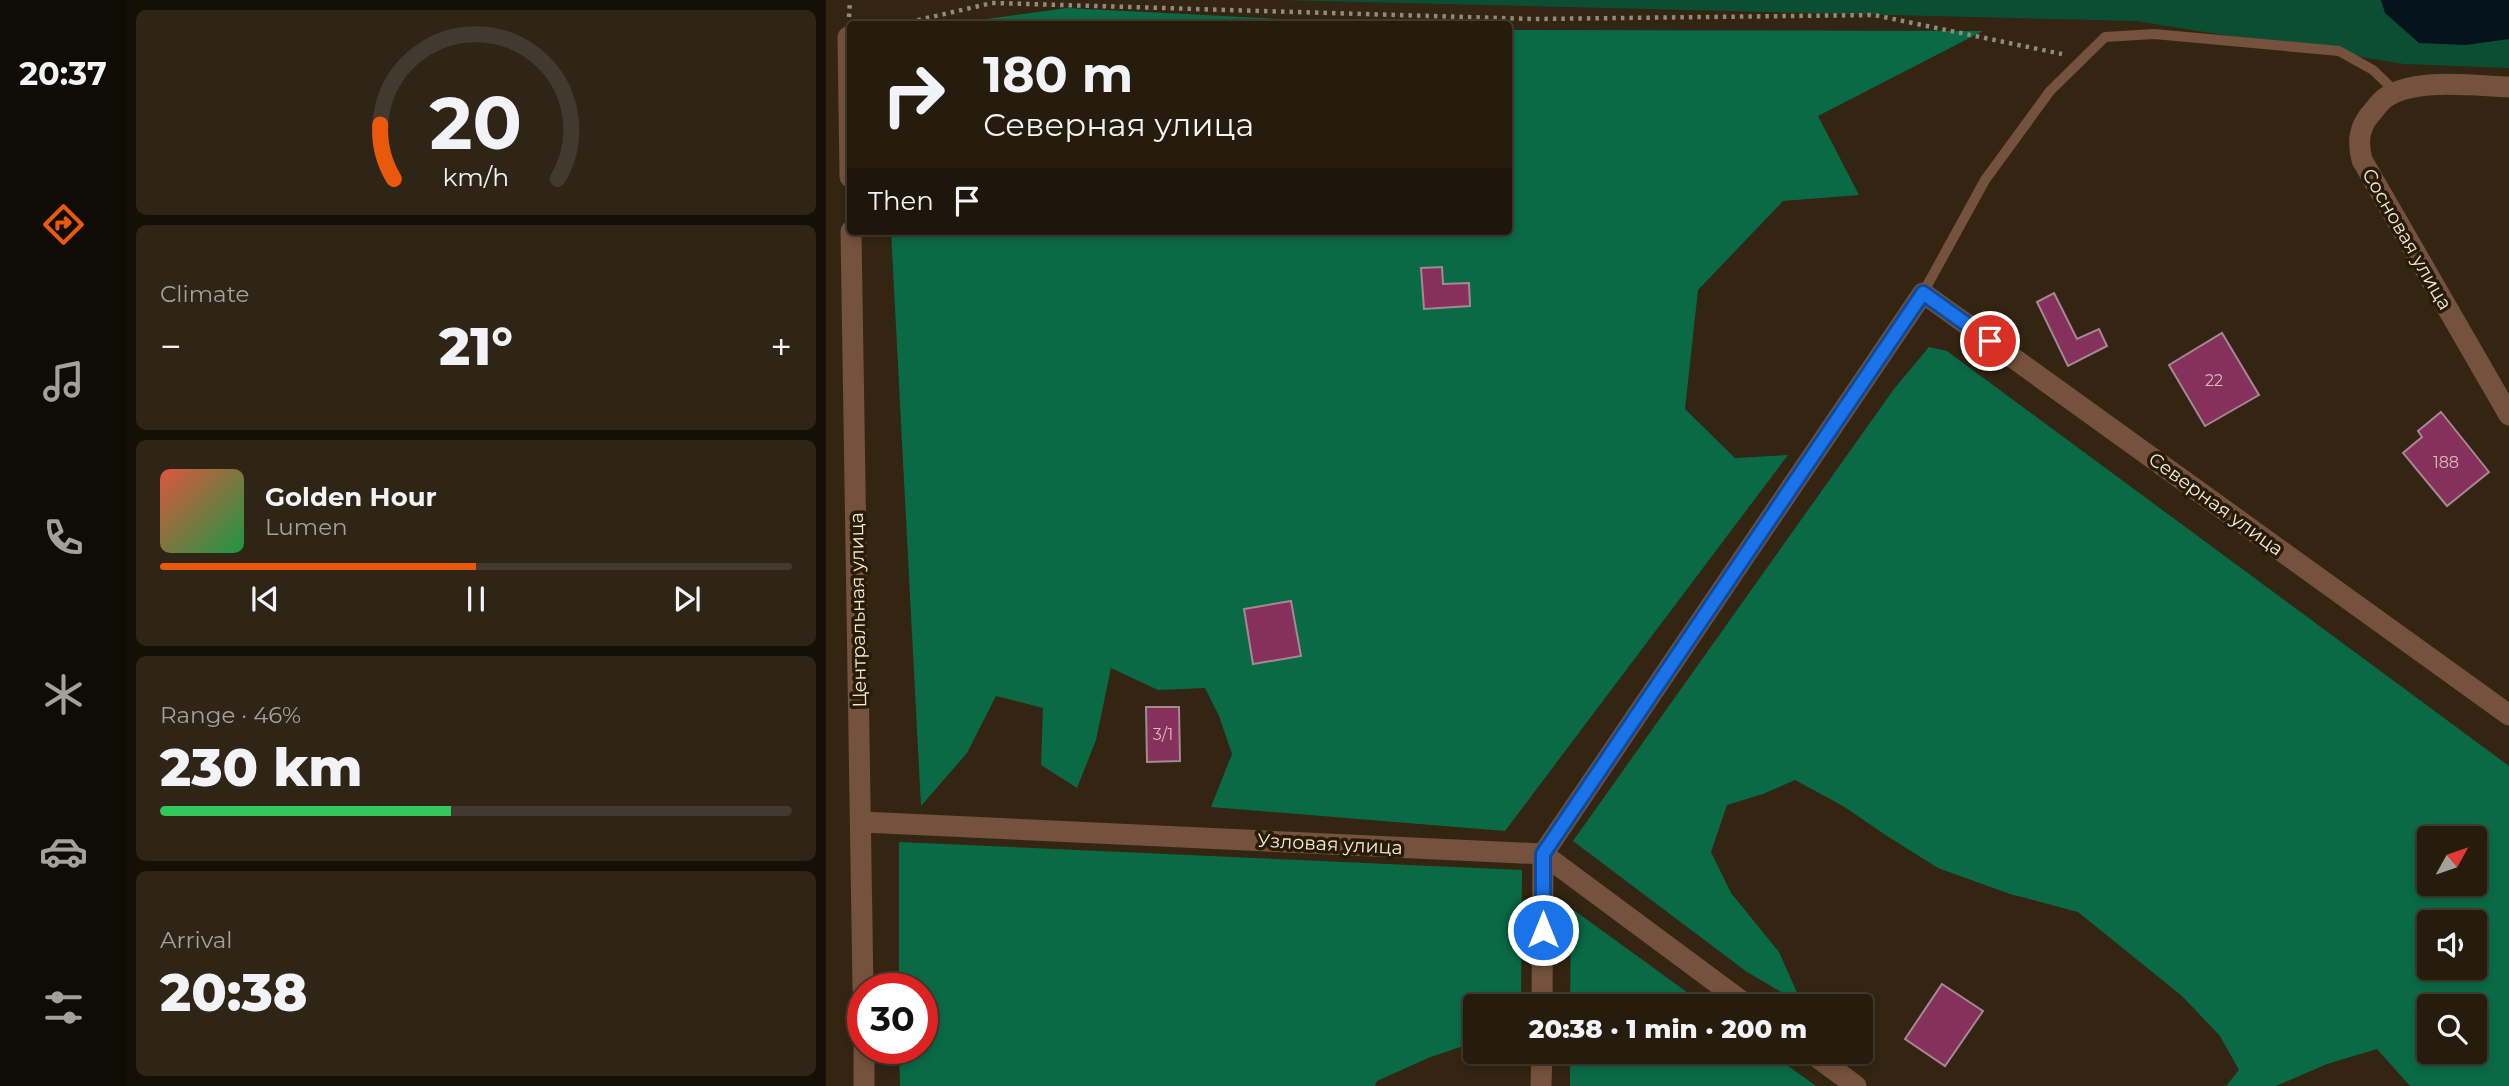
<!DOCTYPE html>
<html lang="en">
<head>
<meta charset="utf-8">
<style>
  :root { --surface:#261c0d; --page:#2e2516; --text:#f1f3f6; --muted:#a4a19d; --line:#423a2e; --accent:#ea580c }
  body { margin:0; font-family:Montserrat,sans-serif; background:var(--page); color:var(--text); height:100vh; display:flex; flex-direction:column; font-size:26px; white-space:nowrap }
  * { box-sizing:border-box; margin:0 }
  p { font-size:23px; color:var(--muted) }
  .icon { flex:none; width:38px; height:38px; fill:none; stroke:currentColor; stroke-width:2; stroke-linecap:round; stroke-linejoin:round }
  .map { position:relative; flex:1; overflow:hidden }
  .panel { display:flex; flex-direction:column; gap:10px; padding:10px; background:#150f07; width:700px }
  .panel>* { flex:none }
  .hud { position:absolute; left:21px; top:21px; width:665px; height:214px; border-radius:7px; box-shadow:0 4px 10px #0003,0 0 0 2px var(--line); background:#261c0d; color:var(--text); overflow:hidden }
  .needle { width:46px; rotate:50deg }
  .fabs { position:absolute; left:1591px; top:826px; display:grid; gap:14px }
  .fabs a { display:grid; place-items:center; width:70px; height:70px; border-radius:7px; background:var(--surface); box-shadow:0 4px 10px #0003,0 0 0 2px var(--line); font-size:35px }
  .speed { position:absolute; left:21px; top:973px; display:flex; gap:14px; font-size:35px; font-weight:700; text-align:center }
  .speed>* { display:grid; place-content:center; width:91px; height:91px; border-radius:50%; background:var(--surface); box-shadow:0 4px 10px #0003,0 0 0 2px var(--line); line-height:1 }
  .speed .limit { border:10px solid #d22; background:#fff; color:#111 }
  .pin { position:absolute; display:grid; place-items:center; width:60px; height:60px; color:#fff; margin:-30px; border:4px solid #fff; border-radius:50%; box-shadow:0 2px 7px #0007 }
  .me { position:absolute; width:77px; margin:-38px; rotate:0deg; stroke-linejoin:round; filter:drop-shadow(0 0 5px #0008) }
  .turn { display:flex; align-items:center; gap:24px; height:147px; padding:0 21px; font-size:32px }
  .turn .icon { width:91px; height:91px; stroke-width:2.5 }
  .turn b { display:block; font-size:49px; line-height:60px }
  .then { display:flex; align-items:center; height:66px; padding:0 21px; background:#0003; gap:14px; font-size:26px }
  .big { font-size:52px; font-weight:800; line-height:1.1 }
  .panel .tile { flex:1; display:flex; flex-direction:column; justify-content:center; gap:10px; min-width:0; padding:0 24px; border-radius:10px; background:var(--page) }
  .panel .dial { align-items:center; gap:0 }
  .dial svg { height:182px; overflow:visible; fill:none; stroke:var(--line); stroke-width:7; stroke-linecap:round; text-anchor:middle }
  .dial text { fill:var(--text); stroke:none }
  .song { display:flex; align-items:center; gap:21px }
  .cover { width:84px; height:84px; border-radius:10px; background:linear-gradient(135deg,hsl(10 70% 55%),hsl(140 70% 35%)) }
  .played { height:7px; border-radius:4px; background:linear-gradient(90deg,var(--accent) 50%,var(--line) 50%) }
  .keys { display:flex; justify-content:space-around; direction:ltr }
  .heat { display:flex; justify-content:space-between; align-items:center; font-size:38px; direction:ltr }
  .charge { height:10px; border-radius:5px; background:linear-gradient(90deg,#34c759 46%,var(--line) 0) }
  .trip { position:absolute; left:637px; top:994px; width:410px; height:70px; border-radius:7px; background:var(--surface); box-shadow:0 4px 10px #0003,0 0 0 2px var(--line); font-weight:800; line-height:70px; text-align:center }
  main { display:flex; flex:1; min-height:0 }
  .menu { display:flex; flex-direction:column; width:126px; justify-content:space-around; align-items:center; background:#0f0b05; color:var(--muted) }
  .menu .icon { width:49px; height:49px }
  .menu .on { color:var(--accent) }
  .menu b { font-size:32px; color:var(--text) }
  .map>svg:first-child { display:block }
  .green { fill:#0b4e33 }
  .forest { fill:#0a6a46; fill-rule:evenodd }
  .water { fill:#05141a }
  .building { fill:#86315b; stroke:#a48893; stroke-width:2 }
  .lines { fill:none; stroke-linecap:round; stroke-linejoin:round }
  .path { stroke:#948878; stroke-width:4.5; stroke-dasharray:3.5 5; stroke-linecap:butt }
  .lane { stroke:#74523d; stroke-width:10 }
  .street { stroke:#74523d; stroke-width:21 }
  .route-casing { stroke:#114b97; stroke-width:18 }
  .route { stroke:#1a73e8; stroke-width:12 }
  .labels { text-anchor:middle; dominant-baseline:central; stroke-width:7; stroke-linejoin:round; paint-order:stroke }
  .number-label { font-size:16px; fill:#d8bcbc }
  .street-label { font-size:19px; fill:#f3eadd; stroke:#291c07 }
</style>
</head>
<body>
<main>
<nav class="menu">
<b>20:37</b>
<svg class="icon on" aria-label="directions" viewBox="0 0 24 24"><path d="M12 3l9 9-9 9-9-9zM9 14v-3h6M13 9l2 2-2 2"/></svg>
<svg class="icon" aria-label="music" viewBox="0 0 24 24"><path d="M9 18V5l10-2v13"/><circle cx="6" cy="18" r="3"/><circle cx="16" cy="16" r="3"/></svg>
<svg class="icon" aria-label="phone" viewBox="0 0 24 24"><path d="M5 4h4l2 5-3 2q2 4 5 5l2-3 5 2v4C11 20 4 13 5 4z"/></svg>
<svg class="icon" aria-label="climate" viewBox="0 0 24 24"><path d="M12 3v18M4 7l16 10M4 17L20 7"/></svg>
<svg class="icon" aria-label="car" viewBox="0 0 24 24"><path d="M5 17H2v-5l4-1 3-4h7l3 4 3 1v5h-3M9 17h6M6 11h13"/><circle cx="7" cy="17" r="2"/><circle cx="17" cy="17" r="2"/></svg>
<svg class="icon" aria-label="filters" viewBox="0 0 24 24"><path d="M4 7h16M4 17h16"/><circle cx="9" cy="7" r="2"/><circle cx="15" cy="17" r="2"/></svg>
</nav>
<section class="panel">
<div class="tile dial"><svg viewBox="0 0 100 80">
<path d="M14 69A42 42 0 1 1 86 69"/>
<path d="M14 69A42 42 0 0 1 8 45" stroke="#ea580c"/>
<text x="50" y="56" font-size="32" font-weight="700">20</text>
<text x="50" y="72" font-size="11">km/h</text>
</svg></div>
<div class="tile"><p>Climate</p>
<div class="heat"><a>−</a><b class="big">21°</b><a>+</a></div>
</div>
<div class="tile">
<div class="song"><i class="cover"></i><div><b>Golden Hour</b><p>Lumen</p></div></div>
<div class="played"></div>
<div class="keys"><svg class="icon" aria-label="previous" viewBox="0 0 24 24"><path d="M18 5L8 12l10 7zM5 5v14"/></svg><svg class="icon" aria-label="pause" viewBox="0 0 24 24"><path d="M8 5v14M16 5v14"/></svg><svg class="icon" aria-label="next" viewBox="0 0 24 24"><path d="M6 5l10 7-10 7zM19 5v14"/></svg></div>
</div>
<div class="tile"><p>Range · 46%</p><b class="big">230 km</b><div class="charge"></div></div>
<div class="tile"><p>Arrival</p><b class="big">20:38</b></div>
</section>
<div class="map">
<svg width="1683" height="1086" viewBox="0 0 1683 1086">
  <rect width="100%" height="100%" fill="#332511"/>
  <path class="green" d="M453,0H1683V68L1578,64L1310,21Z"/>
  <path class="forest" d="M241,8L553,24H123Z
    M683,30L1157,31L992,116L1033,195L957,201L872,290L859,409L909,458L962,455L679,831L385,807L406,754L393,716L379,688L332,690L285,668L270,740L251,788L215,765L217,708L170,696L141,753L95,806L65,231H682Z
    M1103,347L1121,351L1683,766V1086H1584L1551,1049L1501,1064L1450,1086H1400L1413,1070L1394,1036L1356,996L1252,912L1184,894L1112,868L1061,836L1017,806L969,780L937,794L901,805L885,852L905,893L953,952L976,1004L921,972L747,841L1068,389ZM1648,838V884H1603V838ZM1648,922V968H1603V922ZM1648,1006V1052H1603V1006Z
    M73,842L696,870L695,1006H649V1042L602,1058L551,1081L549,1086H74L73,1048H96V989H73Z
    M745,908L880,1006H744Z
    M744,1052H943L990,1086H744Z"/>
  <path class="water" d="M1555,0H1683V39L1640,45L1593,43L1559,13Z"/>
  <path class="building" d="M616,267L617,284L643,283L644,306L598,309L595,268Z
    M1228,293L1251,339L1273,329L1281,346L1242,366L1211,302Z
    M1396,333L1433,395L1379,426L1343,365Z
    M1615,412L1663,472L1621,506L1577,453L1596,437L1592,431Z
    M465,601L475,656L427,664L418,609Z
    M320,707H353L354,761L321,762Z
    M1116,984L1157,1011L1119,1066L1079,1039Z"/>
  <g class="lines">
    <path class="path" d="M23,17L24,0
      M75,24L166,3L708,19L1048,15L1236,54"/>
    <path class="lane" d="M1097,293L1159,180L1224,91L1279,37L1328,34L1513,51L1547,70L1571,93"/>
    <path class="street" d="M22,37L24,177
      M1683,87C1649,86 1588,77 1559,98C1555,101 1551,106 1548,110C1533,126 1531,140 1536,160L1683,415
      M25,231L37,989
      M36,822L717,854L922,1006
      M716,1006L717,854L1097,293L1683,715
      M38,1048V1086
      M984,1052L1030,1086
      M715,1086L716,1052"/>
  </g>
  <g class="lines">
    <defs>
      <path id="route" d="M717,930V854L1097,293L1164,341"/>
    </defs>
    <use href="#route" class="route-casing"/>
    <use href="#route" class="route"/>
  </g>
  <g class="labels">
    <g class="number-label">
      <text x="1388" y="380">22</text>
      <text x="1620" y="462">188</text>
      <text x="337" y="734">3/1</text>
    </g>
    <g class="street-label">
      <text transform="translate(1581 239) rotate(60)">Сосновая улица</text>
      <text transform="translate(1390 504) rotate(36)">Северная улица</text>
      <text transform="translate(32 610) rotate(-91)">Центральная улица</text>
      <text transform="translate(504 844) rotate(3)">Узловая улица</text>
    </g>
  </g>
</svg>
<div class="fabs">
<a><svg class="needle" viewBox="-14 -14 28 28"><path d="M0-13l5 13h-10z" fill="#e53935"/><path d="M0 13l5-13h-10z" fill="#a4a19d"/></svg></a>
<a><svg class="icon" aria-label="sound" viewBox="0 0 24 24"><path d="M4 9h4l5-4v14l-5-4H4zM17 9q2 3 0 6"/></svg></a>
<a><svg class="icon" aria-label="search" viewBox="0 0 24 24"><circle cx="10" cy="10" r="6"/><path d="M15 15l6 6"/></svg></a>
</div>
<div class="speed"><div class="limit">30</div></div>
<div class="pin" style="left:1164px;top:341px;background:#d93025"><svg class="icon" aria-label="arrive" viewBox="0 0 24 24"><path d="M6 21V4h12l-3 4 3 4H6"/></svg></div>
<svg class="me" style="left:717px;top:930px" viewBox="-20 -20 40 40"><circle r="17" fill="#1a73e8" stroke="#fff" stroke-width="3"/><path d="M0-11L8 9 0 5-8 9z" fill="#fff"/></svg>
<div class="trip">20:38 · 1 min · 200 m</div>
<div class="hud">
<div class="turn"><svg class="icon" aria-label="right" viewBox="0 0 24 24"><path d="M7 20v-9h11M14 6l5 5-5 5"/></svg><div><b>180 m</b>Северная улица</div></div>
<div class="then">Then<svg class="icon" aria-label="arrive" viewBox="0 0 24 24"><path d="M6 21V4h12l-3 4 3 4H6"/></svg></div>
</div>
</div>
</main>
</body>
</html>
